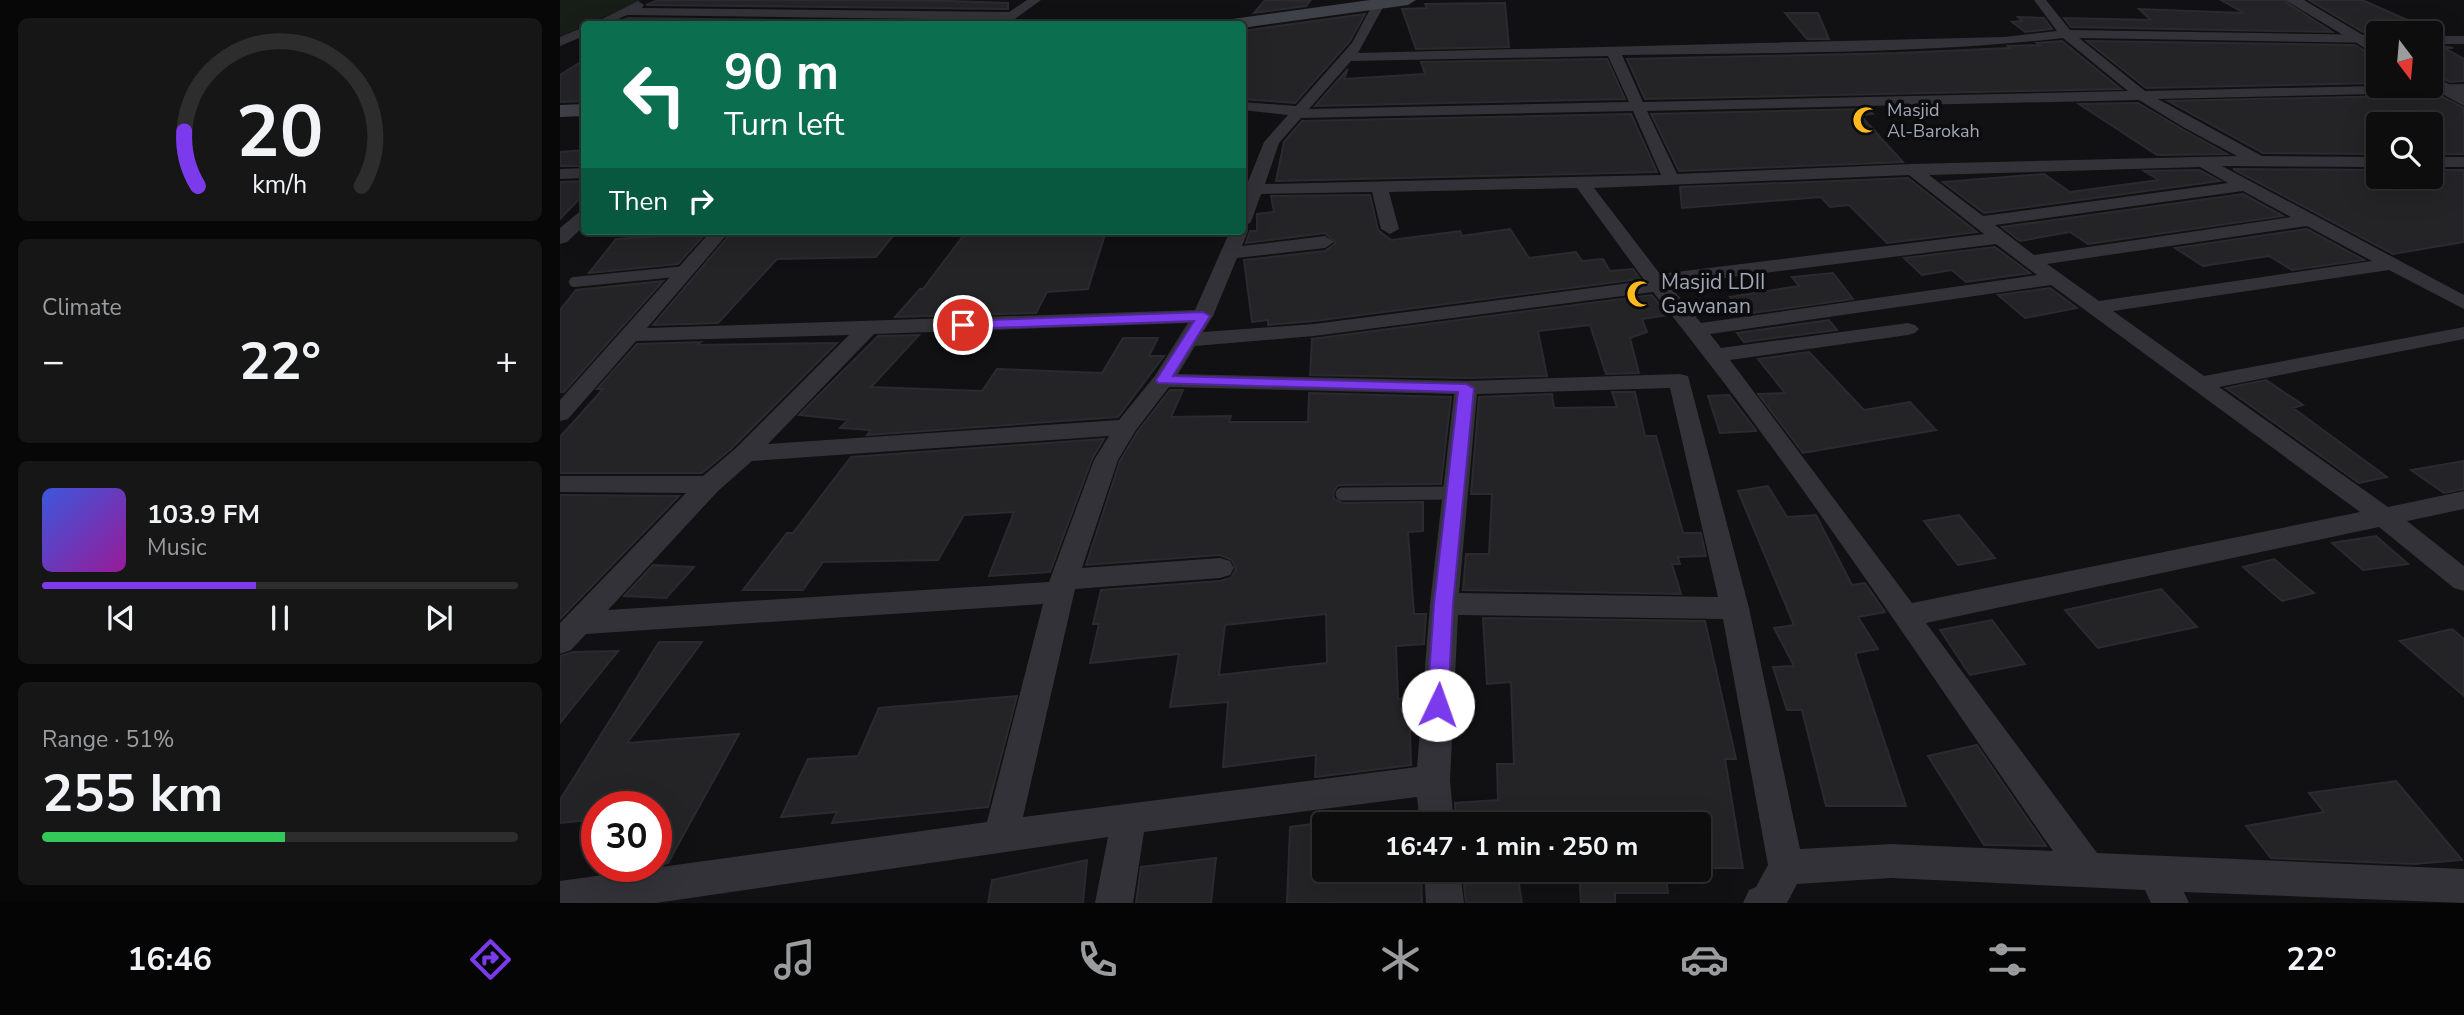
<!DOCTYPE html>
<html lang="en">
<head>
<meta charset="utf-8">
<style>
  :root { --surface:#0d0d0e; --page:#161617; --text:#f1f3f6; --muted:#9a9c9e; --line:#2d2d2e; --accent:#7c3aed }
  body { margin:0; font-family:"Nunito Sans",sans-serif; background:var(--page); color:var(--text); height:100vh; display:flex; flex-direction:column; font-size:26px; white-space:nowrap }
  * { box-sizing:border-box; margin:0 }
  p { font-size:23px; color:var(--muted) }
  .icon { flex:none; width:38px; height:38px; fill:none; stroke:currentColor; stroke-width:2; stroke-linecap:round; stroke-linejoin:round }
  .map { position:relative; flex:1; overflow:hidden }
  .sheet { display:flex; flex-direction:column; gap:18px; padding:18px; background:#070708; width:560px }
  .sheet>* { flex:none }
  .hud { position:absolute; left:21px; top:21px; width:665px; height:214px; border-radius:7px; box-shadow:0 7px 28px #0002,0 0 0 2px var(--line); background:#0b6e4f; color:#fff; overflow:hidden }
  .needle { width:46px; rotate:164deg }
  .controls { position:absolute; left:1806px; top:21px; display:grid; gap:14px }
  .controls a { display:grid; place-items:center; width:77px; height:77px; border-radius:7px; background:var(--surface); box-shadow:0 7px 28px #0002,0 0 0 2px var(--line); font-size:35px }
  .speed { position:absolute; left:21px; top:791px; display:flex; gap:14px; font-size:35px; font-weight:700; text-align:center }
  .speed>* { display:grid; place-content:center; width:91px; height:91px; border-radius:50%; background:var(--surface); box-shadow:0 7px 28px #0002,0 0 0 2px var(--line); line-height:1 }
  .speed .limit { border:10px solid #d22; background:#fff; color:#111 }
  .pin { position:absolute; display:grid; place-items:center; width:60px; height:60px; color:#fff; margin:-30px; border:4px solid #fff; border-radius:50%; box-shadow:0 2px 7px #0007 }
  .me { position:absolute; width:77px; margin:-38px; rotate:3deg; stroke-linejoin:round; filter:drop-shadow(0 0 5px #0008) }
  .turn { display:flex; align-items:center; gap:24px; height:147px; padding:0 28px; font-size:32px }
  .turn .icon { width:91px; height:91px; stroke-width:2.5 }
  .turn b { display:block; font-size:49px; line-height:60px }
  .then { display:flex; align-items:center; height:66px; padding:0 28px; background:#0003; gap:14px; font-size:26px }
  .big { font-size:52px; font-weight:700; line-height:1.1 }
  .sheet .widget { flex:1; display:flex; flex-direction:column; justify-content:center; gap:10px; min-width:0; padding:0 24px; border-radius:10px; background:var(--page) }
  .sheet .dial { align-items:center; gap:0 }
  .dial svg { height:182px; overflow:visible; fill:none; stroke:var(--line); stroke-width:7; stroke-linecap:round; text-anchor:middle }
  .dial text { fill:var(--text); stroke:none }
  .song { display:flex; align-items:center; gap:21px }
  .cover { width:84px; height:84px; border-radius:10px; background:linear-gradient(135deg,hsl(230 70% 55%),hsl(300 70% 35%)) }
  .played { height:7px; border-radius:4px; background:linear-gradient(90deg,var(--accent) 45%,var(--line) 45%) }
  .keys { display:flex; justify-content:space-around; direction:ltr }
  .heat { display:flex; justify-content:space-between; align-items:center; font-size:38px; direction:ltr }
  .charge { height:10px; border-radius:5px; background:linear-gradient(90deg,#34c759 51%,var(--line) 0) }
  .trip { position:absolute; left:752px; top:812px; width:399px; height:70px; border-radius:7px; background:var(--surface); box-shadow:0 7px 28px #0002,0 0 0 2px var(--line); font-weight:700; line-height:70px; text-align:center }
  .tabs { display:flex; height:112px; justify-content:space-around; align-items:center; background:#050506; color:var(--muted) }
  .tabs .icon { width:49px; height:49px }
  .tabs .active { color:var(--accent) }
  .tabs b { font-size:32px; color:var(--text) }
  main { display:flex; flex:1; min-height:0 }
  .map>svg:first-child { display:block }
  .green { fill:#171e18 }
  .building { fill:#242427; stroke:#2b2b2f; stroke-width:2; fill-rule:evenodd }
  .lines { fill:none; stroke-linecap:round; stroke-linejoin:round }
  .service-far1 { stroke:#323238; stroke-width:10 }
  .service { stroke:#323238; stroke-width:13 }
  .minor { fill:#323238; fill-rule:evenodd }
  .tertiary { fill:#323238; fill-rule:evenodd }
  .secondary { fill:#3f4148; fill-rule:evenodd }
  .route { fill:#7c3aed; stroke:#51269a; stroke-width:2 }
  .labels { text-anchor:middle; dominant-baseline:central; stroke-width:7; stroke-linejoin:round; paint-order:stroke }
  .far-poi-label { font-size:18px; fill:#a1a6b5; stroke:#0c0c0e; text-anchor:start }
  .poi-label { font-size:21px; fill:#a1a6b5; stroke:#0c0c0e; text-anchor:start }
</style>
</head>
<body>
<main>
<section class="sheet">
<div class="widget dial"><svg viewBox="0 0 100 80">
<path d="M14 69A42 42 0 1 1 86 69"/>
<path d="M14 69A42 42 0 0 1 8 45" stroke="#7c3aed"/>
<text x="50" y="56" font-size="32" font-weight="700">20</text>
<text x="50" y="72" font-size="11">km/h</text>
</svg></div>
<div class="widget"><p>Climate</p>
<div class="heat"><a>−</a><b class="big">22°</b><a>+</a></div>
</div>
<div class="widget">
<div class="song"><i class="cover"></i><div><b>103.9 FM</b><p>Music</p></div></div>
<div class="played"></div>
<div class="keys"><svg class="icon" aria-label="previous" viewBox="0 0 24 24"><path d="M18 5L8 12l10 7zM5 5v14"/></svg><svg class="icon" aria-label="pause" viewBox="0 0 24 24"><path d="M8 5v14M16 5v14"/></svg><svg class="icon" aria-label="next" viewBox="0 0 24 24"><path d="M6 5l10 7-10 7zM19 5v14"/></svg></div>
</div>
<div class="widget"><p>Range · 51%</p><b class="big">255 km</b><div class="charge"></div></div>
</section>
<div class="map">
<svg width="1904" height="903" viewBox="0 0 1904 903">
  <rect width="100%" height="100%" fill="#111113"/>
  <path class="green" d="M0,0H81L0,37Z"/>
  <path class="building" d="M98,0H362L448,3V9L86,5Z
    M705,0L750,1L746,6L694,13Z
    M1661,0H1723L1772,32L1511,27L1504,18L1591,20L1579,9L1684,13Z
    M1749,0H1802L1877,33L1803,32Z
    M945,3L949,47L856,49L842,9L867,8L865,4Z
    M1225,13H1258L1269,39H1247Z
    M805,14L790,41L735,103L682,99V31Z
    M1458,17L1484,18L1492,29L1465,32L1452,22L1462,21Z
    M68,18L432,23L52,24Z
    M1502,41L1561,89L1085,99L1067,59L1338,53L1450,48L1448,46L1480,45L1477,43Z
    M1527,41L1795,45L1818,59V83L1586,88Z
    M1871,47H1889L1893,48H1884L1904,59V81L1890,82L1871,72Z
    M1047,59L1065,99L755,106L788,69L784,79L865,74L861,62Z
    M24,60V101L0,102V75Z
    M1879,95L1904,108V154H1871V124H1818V154L1703,153L1608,101Z
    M1578,103L1622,129L1667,154L1597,155L1519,104Z
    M1307,109L1313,114L1300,115L1343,162L1119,171L1091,114Z
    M1071,114L1097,172L716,181L724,142L742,121Z
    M24,150V166H0V152Z
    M1673,169L1818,170V177H1871V170H1904V242L1833,254Z
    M1639,170L1660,181L1424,213L1383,182L1484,174L1510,192L1599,180L1584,171Z
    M1348,178L1417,232L1327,243L1289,205L1270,207L1261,197L1122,208L1120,187Z
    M24,181V194L0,219V182Z
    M1683,194L1723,216L1528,244L1510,232L1460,241L1442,227Z
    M810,195L818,230L831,240L900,231L902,236L950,229L969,258L1016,252L1022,261L1043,259L1050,271L1073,269L1080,279L754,321L708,325V320L692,322L684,260L765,251L776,243L765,233L686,243L690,231H697V214L714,212L711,196Z
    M1747,229L1804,260L1732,270L1709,256L1643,266L1615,248Z
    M337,231L316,257L217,259L158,323L93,325L172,232Z
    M407,231H546L528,289L487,292L476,313L335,317L360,289H363Z
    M146,233L118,264L29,273L56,239Z
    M1435,247L1470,273L1406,282L1392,270L1362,275L1344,258Z
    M1273,273L1293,299L1185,314L1170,297L1239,286L1232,277Z
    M103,281L4,392H0V310L16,290Z
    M1490,288L1517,308L1465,318L1438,295Z
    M1092,295L1108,315L1082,319L1087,332L1070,338L1079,373L1046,374L1030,325L978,331L987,376L906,378L750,375L752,339Z
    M1269,320L1277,330L1184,342L1177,333Z
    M359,335L311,387L422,391L437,369L542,373L563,338H598L589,356H604L558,417L307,435L311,430L280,428L288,420L239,415L318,336Z
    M141,342L137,345L277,343L171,449L142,473H0V437L43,389H37L77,344Z
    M1249,352L1304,410L1350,402L1376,430L1243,453L1198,394L1225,393L1198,359Z
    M1706,380L1743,405L1733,408L1827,477L1799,483L1666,388Z
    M610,390H623L611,417L671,416L669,422H748L749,393L891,397L881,484L782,485L777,486L773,493L774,499L782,503L863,502V531L848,532L854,614H866L864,644L836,646L838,699L849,698L851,765L755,777L756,755L663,767L668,702L610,707L619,654L530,663L539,624H533L541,590L660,581L671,578L676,569L672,560L660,555L526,565L560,461L578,431ZM766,614L767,663L659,675L665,625Z
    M1052,392H1075L1085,436H1096L1123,533H1141L1146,556L1118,557L1120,564H1112L1121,594L903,590L906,554H929L932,494H911L919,397L992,394L994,408L1057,407Z
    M1169,395L1196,430V431L1160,433L1148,396Z
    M544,439L532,459L490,572L429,576L454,512L404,515L378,560L263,562L243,590H183L227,533H233L291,457Z
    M1904,461V489L1884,493L1851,470Z
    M1208,486L1227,517L1256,515L1292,585L1305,583L1325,612L1298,617L1318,649L1296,653V656L1346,806H1266L1242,710H1227L1213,667L1234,666L1214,628L1234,625L1178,491Z
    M0,495L119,496L0,619Z
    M1399,515L1435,558L1398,565L1364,521Z
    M1816,536L1848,564L1803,570L1772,543Z
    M1714,559L1754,593L1722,601L1683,567Z
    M93,565L134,567L106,598L64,596Z
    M1601,589L1637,627L1538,648L1505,610Z
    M923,618L1145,621L1176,759H1165L1183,868H1139V824H896L895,803L938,800L937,764H954L951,682L927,684Z
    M1432,620L1465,664L1410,675L1380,630Z
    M1892,629L1904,639V696L1840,641Z
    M99,642H142L67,743L179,734L108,863L96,865V807H37V819L0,823V800Z
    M58,651L0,723V656L13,652Z
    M457,696L428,807L272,823L277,812L221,817L248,759L298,756L319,708Z
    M1417,745L1442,782L1486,846L1424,845L1368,756Z
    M1836,781L1902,860L1854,864L1711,858L1686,826L1764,812L1749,793Z
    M856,811L857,824H765V870H861L862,903H727L730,827Z
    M656,858L651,903H576L581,867Z
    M527,860L523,903H428L432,880Z
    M1019,870H1105L1108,893H1055V903H1021Z
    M958,878L962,903H906L904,884Z"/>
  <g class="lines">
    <path class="service-far1" d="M14,282L126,271"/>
    <path class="service" d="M782,494L896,493"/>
    <path class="minor" d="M467,0H481L448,24H434L438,20L67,15L47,24H32L78,1L84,5L82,8L449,12Z
      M815,0H827L798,53L1444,37L1497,31L1474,0H1486L1510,30L1818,35V43L1519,38L1585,91L1904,84V92L1598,99L1702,156L1818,157V167L1662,166L1904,295V309L1829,270L1553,311L1644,376L1904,327V339L1659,387L1828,507L1904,491V509L1847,521L1904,566V591L1894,588L1819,527L1366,623L1537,853L1904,869V903L1624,892L1629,903H1591L1585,890L1331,878L1237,884L1227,903H1183L1189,890L1196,887L1208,865L1163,619L898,615L890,780L894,824H860L857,797L584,832L573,903H535L548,837L96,903H0V881L427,822L483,604L26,634L11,650L0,654V623L126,493L0,492V476H143L176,448L289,335L76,341L8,419L0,421V400L151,231H170L87,328L635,310L670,231H682V198L685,189L704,142L728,115L682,110V102L736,106L792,43ZM1503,38L1568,91L1083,102L1062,55C1209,52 1357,55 1503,38ZM1048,56L1069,102L749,109L791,61ZM1579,100L1623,127L1677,156L1351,164L1117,174L1087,111ZM1073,111L1101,175L705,184L719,143L741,118ZM1640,167L1668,183L1423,216L1369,175ZM1349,175L1424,234L1100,274L1034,188ZM1017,188L1085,281L754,324L643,332L653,316L677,258L765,248L774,242L765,236L682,246L688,231L684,227L691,222L701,194L812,192L821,229L830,234L839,229L829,192ZM1683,191L1731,217L1474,255L1435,225ZM1747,226L1812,261L1539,301L1487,264ZM1436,244L1477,275L1141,323L1109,285ZM1491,285L1800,512L1352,603L1170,360L1348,335L1355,333L1359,329L1355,325L1348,323L1161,348L1150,334ZM1093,292C1237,470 1362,663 1493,851L1331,844L1240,849L1189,608L1128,376L1120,374L906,381L618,374L635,346L754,336ZM628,323L594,377L559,420L208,444L314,334ZM609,387L894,394L870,604L857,767L463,817L515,589L660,578L670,575L674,568L670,561L660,558L522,568L558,460L576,430ZM1110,388L1158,597L899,593L917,394ZM549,436L534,460L489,582L48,610L158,491L192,461Z
      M24,27V36L0,46V37Z
      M1871,36H1904V44H1871Z
      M1871,157H1904V167H1871Z
      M24,168V178L0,179V169Z
      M24,212V226L7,242L0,244V228L18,213Z
      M864,870H900L904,903H866Z"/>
    <path class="tertiary" d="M1725,0H1744L1818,44V56Z
      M1871,75L1904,92V106L1868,86H1871Z"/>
    <path class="secondary" d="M810,0H856L848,5L682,28V24H663L672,19Z
      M24,104V116L0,117V105Z"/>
  </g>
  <path class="route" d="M643,312L650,316L613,376L906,384L914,388L893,604L888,705L885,711L878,713L870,711L867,705L874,604L898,392L598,383L596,380L634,321L403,329L396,325L403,321Z"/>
  <defs>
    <symbol id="mosque-bare" viewBox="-9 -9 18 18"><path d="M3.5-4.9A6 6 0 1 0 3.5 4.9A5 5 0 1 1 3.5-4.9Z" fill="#ffb91c" stroke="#0c0c0e" stroke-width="2.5" paint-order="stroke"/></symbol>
  </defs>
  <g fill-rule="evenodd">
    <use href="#mosque-bare" x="1287" y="101" width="38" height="38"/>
    <use href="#mosque-bare" x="1061" y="275" width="38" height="38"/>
  </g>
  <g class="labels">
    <g class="far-poi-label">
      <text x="1327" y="110">Masjid<tspan x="1327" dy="21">Al-Barokah</tspan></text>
    </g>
    <g class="poi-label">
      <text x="1101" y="282">Masjid LDII<tspan x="1101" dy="24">Gawanan</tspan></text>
    </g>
  </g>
</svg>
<div class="controls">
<a><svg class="needle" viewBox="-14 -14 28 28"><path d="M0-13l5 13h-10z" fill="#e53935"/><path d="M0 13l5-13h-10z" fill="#9a9c9e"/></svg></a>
<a><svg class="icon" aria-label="search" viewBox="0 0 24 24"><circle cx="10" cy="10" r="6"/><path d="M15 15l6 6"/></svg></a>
</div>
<div class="speed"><div class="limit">30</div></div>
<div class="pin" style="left:403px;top:325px;background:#d93025"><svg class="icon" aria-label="arrive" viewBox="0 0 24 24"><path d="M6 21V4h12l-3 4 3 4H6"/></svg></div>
<svg class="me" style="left:878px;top:705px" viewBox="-20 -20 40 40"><circle r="19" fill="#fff"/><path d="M0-13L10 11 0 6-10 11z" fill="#7c3aed"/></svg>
<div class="trip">16:47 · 1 min · 250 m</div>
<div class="hud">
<div class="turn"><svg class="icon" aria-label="left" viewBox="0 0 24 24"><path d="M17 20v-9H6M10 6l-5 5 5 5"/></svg><div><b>90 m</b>Turn left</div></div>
<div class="then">Then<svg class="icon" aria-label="right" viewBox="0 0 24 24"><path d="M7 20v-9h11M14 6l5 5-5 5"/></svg></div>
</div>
</div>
</main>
<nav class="tabs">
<b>16:46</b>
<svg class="icon active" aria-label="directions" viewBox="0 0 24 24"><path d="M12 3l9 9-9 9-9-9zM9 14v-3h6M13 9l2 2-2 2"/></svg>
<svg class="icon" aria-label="music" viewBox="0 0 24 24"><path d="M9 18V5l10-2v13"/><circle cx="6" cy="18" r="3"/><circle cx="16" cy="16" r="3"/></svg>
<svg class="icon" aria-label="phone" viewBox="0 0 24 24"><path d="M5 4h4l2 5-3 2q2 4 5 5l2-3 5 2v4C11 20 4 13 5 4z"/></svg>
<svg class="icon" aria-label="climate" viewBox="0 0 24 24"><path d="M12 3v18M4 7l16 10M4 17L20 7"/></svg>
<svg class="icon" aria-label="car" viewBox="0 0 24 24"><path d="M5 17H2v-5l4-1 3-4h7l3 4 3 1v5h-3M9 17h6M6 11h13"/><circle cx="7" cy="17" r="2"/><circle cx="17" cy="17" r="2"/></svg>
<svg class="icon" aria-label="filters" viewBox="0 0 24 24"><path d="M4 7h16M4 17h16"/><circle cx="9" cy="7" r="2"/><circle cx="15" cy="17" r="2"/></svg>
<b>22°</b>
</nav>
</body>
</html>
